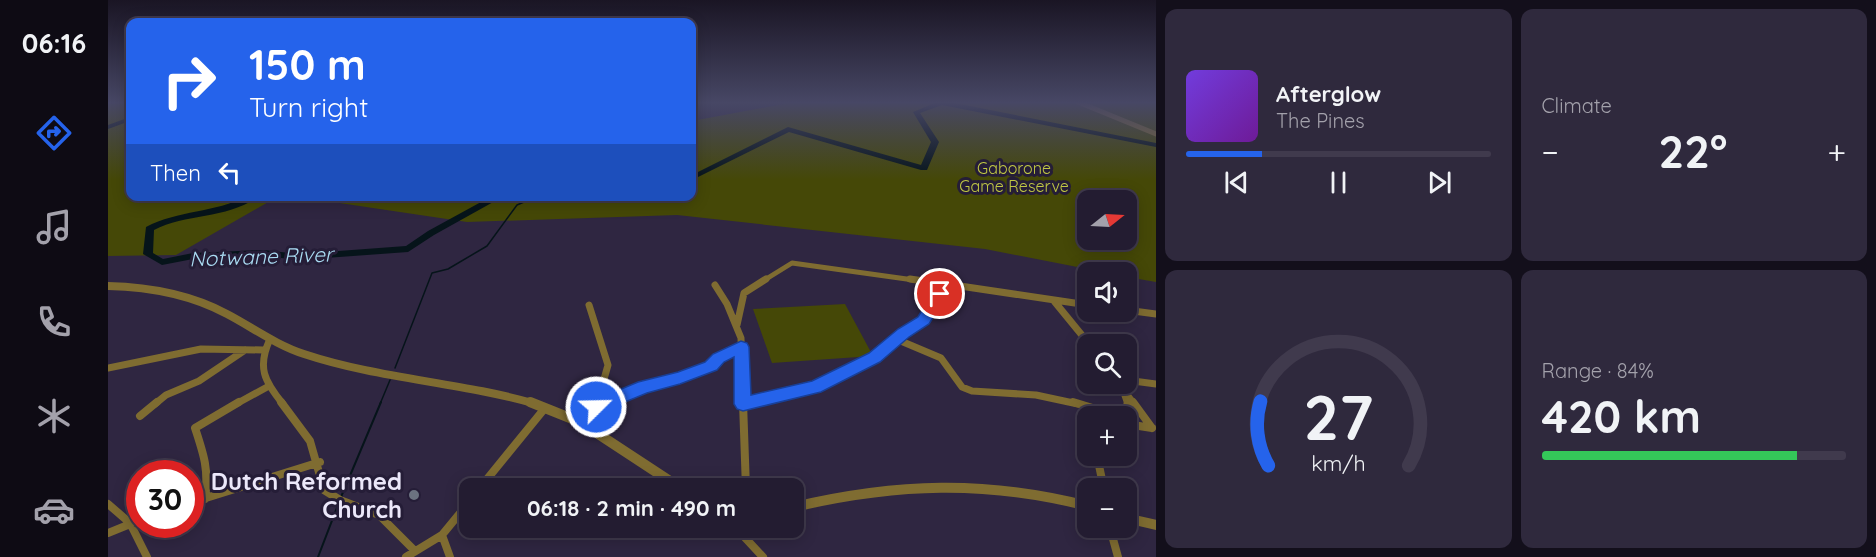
<!DOCTYPE html>
<html lang="en">
<head>
<meta charset="utf-8">
<style>
  :root { --surface:#231c31; --page:#2f293d; --text:#f1f3f6; --muted:#a3a1ab; --line:#403a4d; --accent:#2563eb }
  body { margin:0; font-family:Quicksand,sans-serif; background:var(--page); color:var(--text); height:100vh; display:flex; flex-direction:column; font-size:22px; white-space:nowrap }
  * { box-sizing:border-box; margin:0 }
  p { font-size:20px; color:var(--muted) }
  .icon { flex:none; width:33px; height:33px; fill:none; stroke:currentColor; stroke-width:2; stroke-linecap:round; stroke-linejoin:round }
  .map { position:relative; flex:1; overflow:hidden }
  .details { display:flex; flex-direction:column; gap:9px; padding:9px; background:#130f1b; width:720px }
  .details>* { flex:none }
  .guide { position:absolute; left:18px; top:18px; width:570px; height:183px; border-radius:12px; box-shadow:0 3px 15px #0003,0 0 0 2px var(--line); background:#2563eb; color:#fff; overflow:hidden }
  .needle { width:39px; rotate:72deg }
  .controls { position:absolute; left:969px; top:190px; display:grid; gap:12px }
  .controls a { display:grid; place-items:center; width:60px; height:60px; border-radius:12px; background:var(--surface); box-shadow:0 3px 15px #0003,0 0 0 2px var(--line); font-size:30px }
  .speed { position:absolute; left:18px; top:460px; display:flex; gap:12px; font-size:30px; font-weight:700; text-align:center }
  .speed>* { display:grid; place-content:center; width:78px; height:78px; border-radius:50%; background:var(--surface); box-shadow:0 3px 15px #0003,0 0 0 2px var(--line); line-height:1 }
  .speed .limit { border:9px solid #d22; background:#fff; color:#111 }
  .pin { position:absolute; display:grid; place-items:center; width:51px; height:51px; color:#fff; margin:-26px; border:3px solid #fff; border-radius:50%; box-shadow:0 2px 6px #0007 }
  .me { position:absolute; width:66px; margin:-33px; rotate:67deg; stroke-linejoin:round; filter:drop-shadow(0 0 4px #0008) }
  .turn { display:flex; align-items:center; gap:21px; height:126px; padding:0 24px; font-size:27px }
  .turn .icon { width:78px; height:78px; stroke-width:2.5 }
  .turn b { display:block; font-size:42px; line-height:51px }
  .then { display:flex; align-items:center; height:57px; padding:0 24px; background:#0003; gap:12px; font-size:22px }
  .big { font-size:45px; font-weight:700; line-height:1.1 }
  .details .tile { flex:1; display:flex; flex-direction:column; justify-content:center; gap:9px; min-width:0; padding:0 21px; border-radius:12px; background:var(--page) }
  .details .dial { align-items:center; gap:0 }
  .dial svg { height:156px; overflow:visible; fill:none; stroke:var(--line); stroke-width:7; stroke-linecap:round; text-anchor:middle }
  .dial text { fill:var(--text); stroke:none }
  .song { display:flex; align-items:center; gap:18px }
  .cover { width:72px; height:72px; border-radius:9px; background:linear-gradient(135deg,hsl(260 70% 55%),hsl(280 70% 35%)) }
  .played { height:6px; border-radius:3px; background:linear-gradient(90deg,var(--accent) 25%,var(--line) 25%) }
  .keys { display:flex; justify-content:space-around; direction:ltr }
  .heat { display:flex; justify-content:space-between; align-items:center; font-size:33px; direction:ltr }
  .charge { height:9px; border-radius:4px; background:linear-gradient(90deg,#34c759 84%,var(--line) 0) }
  .details .tiles { flex:1; display:grid; gap:9px; grid-template-columns:repeat(2,1fr) }
  .trip { position:absolute; left:351px; top:478px; width:345px; height:60px; border-radius:12px; background:var(--surface); box-shadow:0 3px 15px #0003,0 0 0 2px var(--line); font-weight:700; line-height:60px; text-align:center }
  main { display:flex; flex:1; min-height:0 }
  .tabs { display:flex; flex-direction:column; width:108px; justify-content:space-around; align-items:center; background:#0e0b14; color:var(--muted) }
  .tabs .icon { width:42px; height:42px }
  .tabs .selected { color:var(--accent) }
  .tabs b { font-size:27px; color:var(--text) }
  .map>svg:first-child { display:block }
  .green { fill:#454807; fill-rule:evenodd }
  .lines { fill:none; stroke-linecap:round; stroke-linejoin:round }
  .stream-far1 { stroke:#06141a; stroke-width:1.5 }
  .stream { stroke:#06141a; stroke-width:2 }
  .river { fill:#06141a; fill-rule:evenodd }
  .minor-far2 { stroke:#7f6c31; stroke-width:5 }
  .minor-far1 { stroke:#7f6c31; stroke-width:7 }
  .minor { stroke:#7f6c31; stroke-width:8 }
  .tertiary-far2 { stroke:#7f6c31; stroke-width:5 }
  .tertiary-far1 { stroke:#7f6c31; stroke-width:8 }
  .tertiary { stroke:#7f6c31; stroke-width:10 }
  .route { fill:#2563eb; stroke:#184099; stroke-width:1.5 }
  .worship-dot { fill:#6b7280; stroke:#251d37; stroke-width:2 }
  .labels { text-anchor:middle; dominant-baseline:central; stroke-width:6; stroke-linejoin:round; paint-order:stroke }
  .far-park-label { font-size:16px; fill:#c0c744; stroke:#251d37 }
  .water-label { font-size:21px; font-style:italic; fill:#aadcf3; stroke:#251d37 }
  .near-poi-label { font-size:24px; font-weight:bold; fill:#ece8fa; stroke:#251d37; text-anchor:end }
</style>
</head>
<body>
<main>
<nav class="tabs">
<b>06:16</b>
<svg class="icon selected" aria-label="directions" viewBox="0 0 24 24"><path d="M12 3l9 9-9 9-9-9zM9 14v-3h6M13 9l2 2-2 2"/></svg>
<svg class="icon" aria-label="music" viewBox="0 0 24 24"><path d="M9 18V5l10-2v13"/><circle cx="6" cy="18" r="3"/><circle cx="16" cy="16" r="3"/></svg>
<svg class="icon" aria-label="phone" viewBox="0 0 24 24"><path d="M5 4h4l2 5-3 2q2 4 5 5l2-3 5 2v4C11 20 4 13 5 4z"/></svg>
<svg class="icon" aria-label="climate" viewBox="0 0 24 24"><path d="M12 3v18M4 7l16 10M4 17L20 7"/></svg>
<svg class="icon" aria-label="car" viewBox="0 0 24 24"><path d="M5 17H2v-5l4-1 3-4h7l3 4 3 1v5h-3M9 17h6M6 11h13"/><circle cx="7" cy="17" r="2"/><circle cx="17" cy="17" r="2"/></svg>
</nav>
<div class="map">
<svg width="1048" height="557" viewBox="0 0 1048 557">
  <rect width="100%" height="100%" fill="#2f2641"/>
  <path class="green" d="M686,102H1048V282L1019,277L1018,273H1000L877,249L569,215L359,222L191,197L584,196V121ZM980,201H1018V240H980Z
    M0,104H22V196L169,197L68,255L0,256Z
    M737,304L765,356L664,363L645,309Z"/>
  <g class="lines">
    <path class="stream-far1" d="M287,368L324,273L340,269L379,246L409,205L430,196
      M272,404L282,380"/>
    <path class="stream" d="M233,497L273,402
      M210,557L230,505"/>
    <path class="river" d="M829,102H842L1048,143V147L834,105L812,113L831,142L819,170H813L681,132L584,180V175L680,127L813,165L823,142L805,112Z
      M22,117V121L0,129V125Z
      M139,196H151C121,219 78,213 46,230L45,253L55,259L85,253L156,250L190,254L298,246L320,231L384,196H396L326,235L300,252L190,260L156,256L85,259L54,265L35,254L38,227C70,210 107,213 139,196Z"/>
    <path class="minor-far2" d="M655,281L684,263L813,281"/>
    <path class="minor-far1" d="M802,279L850,286
      M607,285L619,304L633,338L635,404
      M946,301L982,345
      M481,305L500,365L489,404
      M1018,310L1048,314
      M629,325L636,293L658,279
      M162,339C149,367 156,381 175,404
      M788,339L833,358L854,387L864,391L928,395L970,404
      M0,368L93,349L155,350
      M1018,380L1048,384
      M1013,384L1020,404
      M1020,396L1026,404
      M47,404L58,395L91,381L137,350
      M128,404L161,386
      M497,404L536,387L572,378L603,366L615,355L634,347
      M635,404L702,387L750,367L814,322L829,296L852,286L980,305"/>
    <path class="minor" d="M173,402L202,441L216,490L232,500L271,515L307,551
      M635,402L638,489
      M965,402L1014,417
      M1025,402L1044,428
      M635,404L642,402
      M488,407L489,402
      M32,416L49,402
      M1016,417L1020,402
      M464,418L500,402
      M1018,424L1044,428
      M989,456L996,489
      M371,489L437,408
      M97,499C101,470 96,455 87,428L131,402
      M82,503L212,462
      M0,504L22,523L39,557
      M628,528L655,557
      M1002,528L1010,557
      M0,533L32,520
      M334,535L342,557
      M298,557L334,535L362,501"/>
    <path class="tertiary-far2" d="M970,102L1048,134"/>
    <path class="tertiary-far1" d="M0,286C41,287 82,294 119,314C144,327 168,345 196,354C271,379 352,382 428,404"/>
    <path class="tertiary" d="M422,402L472,422L574,489
      M686,507C788,483 878,480 980,506
      M1018,518L1048,525"/>
  </g>
  <linearGradient id="sky" x2="0" y2="1"><stop stop-color="#1a1524"/><stop offset="0.57" stop-color="#474765"/><stop offset="1" stop-color="#474765" stop-opacity="0"/></linearGradient>
  <rect width="1048" height="180" fill="url(#sky)"/>
  <path class="route" d="M832,289L840,294L821,324L801,337L772,362L713,392L635,411L629,409L626,404V357L616,362L609,370L572,384L539,393L488,414L482,412L480,407L482,402L530,382L570,372L597,362L605,354L633,341L639,343L641,347L643,395L704,381L761,353L790,329L810,317L823,295Z"/>
  <circle class="worship-dot" cx="306" cy="495" r="6"/>
  <g class="labels">
    <g class="far-park-label">
      <text x="906" y="168">Gaborone<tspan x="906" dy="18">Game Reserve</tspan></text>
    </g>
    <g class="water-label">
      <text transform="translate(153 256) rotate(-2)">Notwane River</text>
    </g>
    <g class="near-poi-label">
      <text x="294" y="481">Dutch Reformed<tspan x="294" dy="28">Church</tspan></text>
    </g>
  </g>
</svg>
<div class="controls">
<a><svg class="needle" viewBox="-14 -14 28 28"><path d="M0-13l5 13h-10z" fill="#e53935"/><path d="M0 13l5-13h-10z" fill="#a3a1ab"/></svg></a>
<a><svg class="icon" aria-label="sound" viewBox="0 0 24 24"><path d="M4 9h4l5-4v14l-5-4H4zM17 9q2 3 0 6"/></svg></a>
<a><svg class="icon" aria-label="search" viewBox="0 0 24 24"><circle cx="10" cy="10" r="6"/><path d="M15 15l6 6"/></svg></a>
<a>+</a>
<a>−</a>
</div>
<div class="speed"><div class="limit">30</div></div>
<div class="pin" style="left:832px;top:294px;background:#d93025"><svg class="icon" aria-label="arrive" viewBox="0 0 24 24"><path d="M6 21V4h12l-3 4 3 4H6"/></svg></div>
<svg class="me" style="left:488px;top:407px" viewBox="-20 -20 40 40"><circle r="17" fill="#2563eb" stroke="#fff" stroke-width="3"/><path d="M0-11L8 9 0 5-8 9z" fill="#fff"/></svg>
<div class="trip">06:18 · 2 min · 490 m</div>
<div class="guide">
<div class="turn"><svg class="icon" aria-label="right" viewBox="0 0 24 24"><path d="M7 20v-9h11M14 6l5 5-5 5"/></svg><div><b>150 m</b>Turn right</div></div>
<div class="then">Then<svg class="icon" aria-label="left" viewBox="0 0 24 24"><path d="M17 20v-9H6M10 6l-5 5 5 5"/></svg></div>
</div>
</div>
<section class="details">
<div class="tiles">
<div class="tile">
<div class="song"><i class="cover"></i><div><b>Afterglow</b><p>The Pines</p></div></div>
<div class="played"></div>
<div class="keys"><svg class="icon" aria-label="previous" viewBox="0 0 24 24"><path d="M18 5L8 12l10 7zM5 5v14"/></svg><svg class="icon" aria-label="pause" viewBox="0 0 24 24"><path d="M8 5v14M16 5v14"/></svg><svg class="icon" aria-label="next" viewBox="0 0 24 24"><path d="M6 5l10 7-10 7zM19 5v14"/></svg></div>
</div>
<div class="tile"><p>Climate</p>
<div class="heat"><a>−</a><b class="big">22°</b><a>+</a></div>
</div>
<div class="tile dial"><svg viewBox="0 0 100 80">
<path d="M14 69A42 42 0 1 1 86 69"/>
<path d="M14 69A42 42 0 0 1 10 36" stroke="#2563eb"/>
<text x="50" y="56" font-size="32" font-weight="700">27</text>
<text x="50" y="72" font-size="11">km/h</text>
</svg></div>
<div class="tile"><p>Range · 84%</p><b class="big">420 km</b><div class="charge"></div></div>
</div>
</section>
</main>
</body>
</html>
